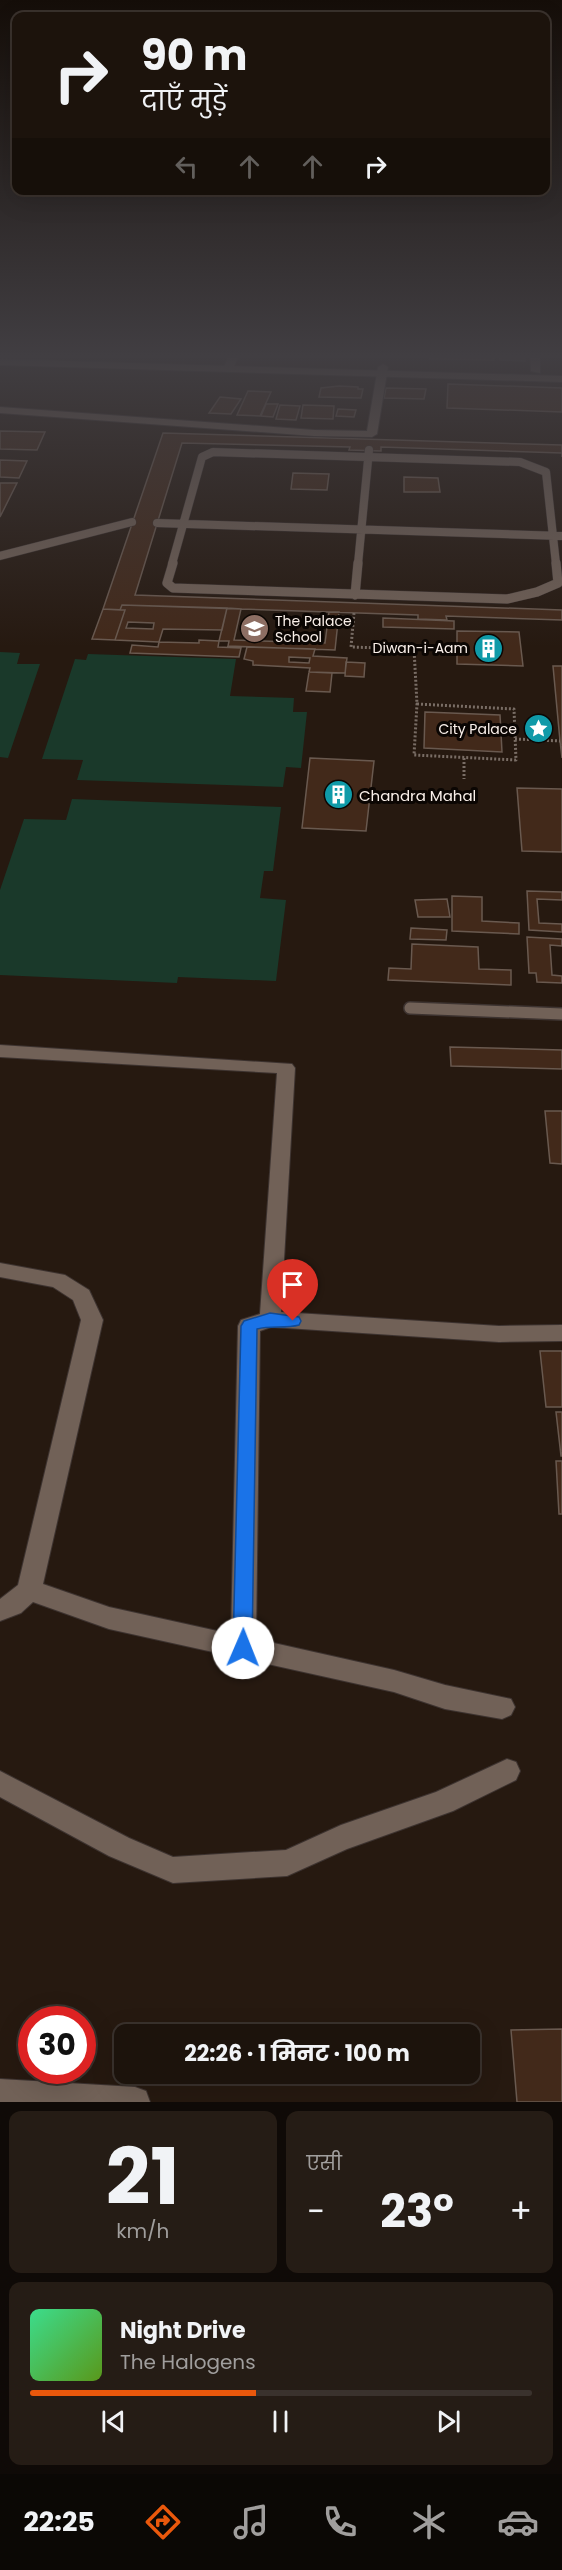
<!DOCTYPE html>
<html lang="hi">
<head>
<meta charset="utf-8">
<style>
  :root { --surface:#1c130c; --page:#251c15; --text:#f1f3f6; --muted:#a09e9d; --line:#3a322d; --accent:#ea580c }
  body { margin:0; font-family:Poppins,"Noto Sans Devanagari",sans-serif; background:var(--page); color:var(--text); height:100vh; display:flex; flex-direction:column; font-size:22px; white-space:nowrap }
  * { box-sizing:border-box; margin:0 }
  p { font-size:20px; color:var(--muted) }
  .icon { flex:none; width:33px; height:33px; fill:none; stroke:currentColor; stroke-width:2; stroke-linecap:round; stroke-linejoin:round }
  .map { position:relative; height:2102px; overflow:hidden }
  .side { display:flex; flex-direction:column; gap:9px; padding:9px; background:#0f0a07; flex:1 }
  .side>* { flex:none }
  .guide { position:absolute; left:12px; top:12px; width:538px; height:183px; border-radius:12px; box-shadow:0 6px 24px #0002,0 0 0 2px var(--line); background:#1c130c; color:var(--text); overflow:hidden }
  .speed { position:absolute; left:18px; top:2006px; display:flex; gap:12px; font-size:30px; font-weight:700; text-align:center }
  .speed>* { display:grid; place-content:center; width:78px; height:78px; border-radius:50%; background:var(--surface); box-shadow:0 6px 24px #0002,0 0 0 2px var(--line); line-height:1 }
  .speed .limit { border:9px solid #d22; background:#fff; color:#111 }
  .pin { position:absolute; display:grid; place-items:center; width:51px; height:51px; color:#fff; margin:-62px -26px; border-radius:50% 50% 50% 0; rotate:-45deg; box-shadow:0 0 6px #0007 }
  .pin .icon { rotate:45deg }
  .me { position:absolute; width:66px; margin:-33px; rotate:1deg; stroke-linejoin:round; filter:drop-shadow(0 0 4px #0008) }
  .turn { display:flex; align-items:center; gap:21px; height:126px; padding:0 30px; font-size:27px }
  .turn .icon { width:78px; height:78px; stroke-width:2.5 }
  .turn b { display:block; font-size:42px; line-height:51px }
  .lanes { display:flex; align-items:center; height:57px; padding:0 30px; background:#0003; justify-content:center; gap:30px; direction:ltr }
  .lanes .off { opacity:.35 }
  .big { font-size:45px; font-weight:700; line-height:1.1 }
  .side .tile { flex:1; display:flex; flex-direction:column; justify-content:center; gap:9px; min-width:0; padding:0 21px; border-radius:12px; background:var(--page) }
  .side .dial { align-items:center; gap:0 }
  .dial b { font-size:78px; line-height:1 }
  .song { display:flex; align-items:center; gap:18px }
  .cover { width:72px; height:72px; border-radius:9px; background:linear-gradient(135deg,hsl(150 70% 55%),hsl(90 70% 35%)) }
  .played { height:6px; border-radius:3px; background:linear-gradient(90deg,var(--accent) 45%,var(--line) 45%) }
  .keys { display:flex; justify-content:space-around; direction:ltr }
  .heat { display:flex; justify-content:space-between; align-items:center; font-size:33px; direction:ltr }
  .side .tiles { flex:1; display:grid; gap:9px; grid-template-columns:1fr 1fr }
  .tile:last-child { grid-column:span 2 }
  .trip { position:absolute; left:114px; top:2024px; width:366px; height:60px; border-radius:12px; background:var(--surface); box-shadow:0 6px 24px #0002,0 0 0 2px var(--line); font-weight:700; line-height:60px; text-align:center }
  .dock { display:flex; height:96px; justify-content:space-around; align-items:center; background:#0b0805; color:var(--muted) }
  .dock .icon { width:42px; height:42px }
  .dock .on { color:var(--accent) }
  .dock b { font-size:27px; color:var(--text) }
  .map>svg:first-child { display:block }
  .green { fill:#1a392a }
  .building { fill:#42291a; stroke:#69594f; stroke-width:1.5; fill-rule:evenodd }
  .lines { fill:none; stroke-linecap:round; stroke-linejoin:round }
  .lane-far2-casing { stroke:#3d3330; stroke-width:9 }
  .lane-far1-casing { stroke:#3d3330; stroke-width:10 }
  .lane-casing { stroke:#3d3330; stroke-width:14 }
  .street-casing { stroke:#3d3330; stroke-width:2 }
  .secondary-casing { stroke:#3d3330; stroke-width:2 }
  .path { stroke:#796d65; stroke-width:3; stroke-dasharray:2 2; stroke-linecap:butt }
  .lane-far2 { stroke:#716157; stroke-width:8 }
  .lane-far1 { stroke:#716157; stroke-width:9 }
  .lane { stroke:#716157; stroke-width:11 }
  .street { fill:#716157; fill-rule:evenodd }
  .secondary { fill:#716157; fill-rule:evenodd }
  .route { fill:#1a73e8; stroke:#114b97; stroke-width:1.5 }
  .labels { text-anchor:middle; dominant-baseline:central; stroke-width:6; stroke-linejoin:round; paint-order:stroke }
  .far-poi-label { font-size:14px; fill:#faf0ea; stroke:#0b0603; text-anchor:end }
  .poi-label { font-size:15px; fill:#faf0ea; stroke:#0b0603; text-anchor:start }
</style>
</head>
<body>
<div class="map">
<svg width="562" height="2102" viewBox="0 0 562 2102">
  <rect width="100%" height="100%" fill="#261910"/>
  <path class="green" d="M0,652L20,653L17,664H40L8,758L0,757Z
    M88,654L236,659L230,696L294,698L293,712H307L301,768L286,767L283,787L77,780L83,760L42,759L75,659L86,660Z
    M72,799L281,807L273,871H264L260,898L286,900L276,981L178,977L177,983L0,975V890L24,819L66,820Z"/>
  <path class="building" d="M431,353H494V360L430,359Z
    M499,353H524L525,361L500,360Z
    M448,384L562,388V412L447,408Z
    M339,386L358,387V389H363L361,398L319,397L321,388Z
    M386,388L426,389L424,399L384,398Z
    M248,391L271,392L260,416L237,415Z
    M220,397L241,399L231,414L209,413Z
    M266,404H278L273,417L261,416Z
    M280,405L300,406L296,420L276,419Z
    M303,405L334,406L333,419L301,418Z
    M338,409L356,410L354,417L336,416Z
    M0,431L45,432L37,450L0,449Z
    M163,433L562,445V457V453L381,447V451L349,450L350,447L182,443L135,595L562,610V620L446,616L447,620L418,619V615L122,605L120,610L103,609Z
    M0,460L27,461L19,478L0,477Z
    M293,473L329,474L327,490L291,489Z
    M404,477L438,478L440,492H404Z
    M0,483H17L0,517Z
    M122,605L227,608L222,630L163,629L159,642L115,640L125,610H120ZM128,622L154,623L153,629L126,628Z
    M227,608L241,609L234,640L325,643L329,612H339L335,650L228,646L229,641H219Z
    M103,609L125,610L115,640L92,639Z
    M383,618L454,621V629L383,627Z
    M457,631L519,632L523,666L457,664Z
    M199,640L219,641L218,647L241,648L239,657L130,653L132,645L158,647L159,642L199,643Z
    M247,647L315,649L313,656L347,658L345,673L309,672L310,668L253,665V661L244,659ZM289,657L310,658L309,663L289,662Z
    M346,662L365,663L364,677L345,676Z
    M553,666H562V758L560,741Z
    M309,672L332,673L330,692L306,691Z
    M425,712L500,715L502,752L424,748Z
    M310,758L374,761L366,831L302,828Z
    M517,788L562,789V852L522,851Z
    M527,891L562,892V900L537,899L539,923L562,924V932L529,930Z
    M452,896L482,897V921L519,923V934L452,931Z
    M447,899L450,917H418L415,900Z
    M411,928L447,930L446,940L410,939Z
    M527,937L562,939V946L550,945L552,975L562,976V983L537,982L536,973H529Z
    M412,944L478,947L479,969L511,970V985L388,980L389,968L411,969Z
    M450,1047L562,1050V1069L451,1066Z
    M545,1111H562V1164L550,1163Z
    M540,1351H562V1407H546Z
    M556,1412H562V1456H561Z
    M556,1461H562V1514H559Z
    M562,2029V2102H517L511,2030Z"/>
  <g class="lines">
    <defs>
      <path id="lane-far2" d="M157,523L562,536
        M0,556L132,522
        M172,564L202,457L213,452L520,462L546,472L556,564
        M358,564L369,450"/>
      <path id="lane-far1" d="M173,563L167,583L173,588L507,599L537,592L558,583L556,563
        M355,595L358,563"/>
      <path id="lane" d="M410,1008L562,1014"/>
      <path id="street" d="M230,353H240L233,369L228,372L223,369Z
        M530,353H540V373L531,371Z
        M383,364L388,367L377,434L372,437L314,436L0,413V407L314,430L367,431L378,367Z
        M0,1045L292,1064L295,1068L281,1312L499,1326L562,1325V1341L499,1342L271,1327L260,1331L256,1639L394,1670L445,1685L511,1699L515,1707L511,1715L502,1719L445,1709L394,1692L109,1629L33,1602L21,1613L0,1621V1599L18,1585L81,1320L73,1300L53,1287L0,1277V1263L65,1275L89,1290L103,1320L43,1584L109,1607L231,1634L238,1326L241,1320L260,1314L277,1073L0,1057Z
        M507,1759L516,1762L520,1771L516,1780L453,1811L347,1849L287,1876L173,1883L109,1856L0,1797V1771L129,1838L173,1857L286,1850L341,1825L436,1792Z"/>
      <path id="secondary" d="M0,359L562,376V382L0,365Z
        M0,2079L135,2087L146,2091L150,2102H0Z"/>
    </defs>
    <use href="#lane-far2" class="lane-far2-casing"/>
    <use href="#lane-far1" class="lane-far1-casing"/>
    <use href="#lane" class="lane-casing"/>
    <use href="#street" class="street-casing"/>
    <use href="#secondary" class="secondary-casing"/>
    <path class="path" d="M354,613L351,647L414,649L417,704
      M417,704L514,709L516,760L414,755Z
      M515,739L560,741
      M464,758V779"/>
    <use href="#lane-far2" class="lane-far2"/>
    <use href="#lane-far1" class="lane-far1"/>
    <use href="#lane" class="lane"/>
    <use href="#street" class="street"/>
    <use href="#secondary" class="secondary"/>
  </g>
  <linearGradient id="sky" x2="0" y2="1"><stop stop-color="#150e09"/><stop offset="0.55" stop-color="#413e42"/><stop offset="1" stop-color="#413e42" stop-opacity="0"/></linearGradient>
  <rect width="562" height="647" fill="url(#sky)"/>
  <path class="route" d="M270,1313L299,1317L301,1321L299,1325C285,1329 271,1325 257,1329L252,1648L249,1654L243,1656L236,1654L233,1648L241,1326L244,1321Z"/>
  <defs>
    <symbol id="school-disc" viewBox="-11 -11 22 22"><circle r="9.5" fill="#8d6e63" stroke="#0b0603"/><path d="M0-5L7-2L0 1L-7-2ZM-4 1L0 2.5L4 1V4Q0 6-4 4Z" fill="#fff"/></symbol>
    <symbol id="building-disc" viewBox="-11 -11 22 22"><circle r="9.5" fill="#0f9aa8" stroke="#0b0603"/><path d="M-4-6H4V6H1V3H-1V6H-4ZM-2.5-4.3h1.7v1.8h-1.7ZM.8-4.3h1.7v1.8H.8ZM-2.5-1h1.7V.8h-1.7ZM.8-1h1.7V.8H.8Z" fill="#fff"/></symbol>
    <symbol id="sight-disc" viewBox="-11 -11 22 22"><circle r="9.5" fill="#0f9aa8" stroke="#0b0603"/><path d="M0-6L1.8-2.2L6-1.7L2.9 1.2L3.7 5.4L0 3.3L-3.7 5.4L-2.9 1.2L-6-1.7L-1.8-2.2Z" fill="#fff"/></symbol>
  </defs>
  <g fill-rule="evenodd">
    <use href="#school-disc" x="238" y="612" width="33" height="33"/>
    <use href="#building-disc" x="472" y="632" width="33" height="33"/>
    <use href="#sight-disc" x="522" y="712" width="33" height="33"/>
    <use href="#building-disc" x="322" y="778" width="33" height="33"/>
  </g>
  <g class="labels">
    <g class="far-poi-label">
      <text x="275" y="621" text-anchor="start">The Palace<tspan x="275" dy="16">School</tspan></text>
      <text x="468" y="648">Diwan-i-Aam</text>
      <text x="517" y="729">City Palace</text>
    </g>
    <g class="poi-label">
      <text x="359" y="795">Chandra Mahal</text>
    </g>
  </g>
</svg>
<div class="speed"><div class="limit">30</div></div>
<div class="pin" style="left:293px;top:1321px;background:#d93025"><svg class="icon" aria-label="arrive" viewBox="0 0 24 24"><path d="M6 21V4h12l-3 4 3 4H6"/></svg></div>
<svg class="me" style="left:243px;top:1648px" viewBox="-20 -20 40 40"><circle r="19" fill="#fff"/><path d="M0-13L10 11 0 6-10 11z" fill="#1a73e8"/></svg>
<div class="trip">22:26 · 1 मिनट · 100 m</div>
<div class="guide">
<div class="turn"><svg class="icon" aria-label="right" viewBox="0 0 24 24"><path d="M7 20v-9h11M14 6l5 5-5 5"/></svg><div><b>90 m</b>दाएँ मुड़ें</div></div>
<div class="lanes"><svg class="icon off" aria-label="left" viewBox="0 0 24 24"><path d="M17 20v-9H6M10 6l-5 5 5 5"/></svg><svg class="icon off" aria-label="ahead" viewBox="0 0 24 24"><path d="M12 20V5M6 11l6-6 6 6"/></svg><svg class="icon off" aria-label="ahead" viewBox="0 0 24 24"><path d="M12 20V5M6 11l6-6 6 6"/></svg><svg class="icon" aria-label="right" viewBox="0 0 24 24"><path d="M7 20v-9h11M14 6l5 5-5 5"/></svg></div>
</div>
</div>
<section class="side">
<div class="tiles">
<div class="tile dial"><b>21</b><p>km/h</p></div>
<div class="tile"><p>एसी</p>
<div class="heat"><a>−</a><b class="big">23°</b><a>+</a></div>
</div>
<div class="tile">
<div class="song"><i class="cover"></i><div><b>Night Drive</b><p>The Halogens</p></div></div>
<div class="played"></div>
<div class="keys"><svg class="icon" aria-label="previous" viewBox="0 0 24 24"><path d="M18 5L8 12l10 7zM5 5v14"/></svg><svg class="icon" aria-label="pause" viewBox="0 0 24 24"><path d="M8 5v14M16 5v14"/></svg><svg class="icon" aria-label="next" viewBox="0 0 24 24"><path d="M6 5l10 7-10 7zM19 5v14"/></svg></div>
</div>
</div>
</section>
<nav class="dock">
<b>22:25</b>
<svg class="icon on" aria-label="directions" viewBox="0 0 24 24"><path d="M12 3l9 9-9 9-9-9zM9 14v-3h6M13 9l2 2-2 2"/></svg>
<svg class="icon" aria-label="music" viewBox="0 0 24 24"><path d="M9 18V5l10-2v13"/><circle cx="6" cy="18" r="3"/><circle cx="16" cy="16" r="3"/></svg>
<svg class="icon" aria-label="phone" viewBox="0 0 24 24"><path d="M5 4h4l2 5-3 2q2 4 5 5l2-3 5 2v4C11 20 4 13 5 4z"/></svg>
<svg class="icon" aria-label="climate" viewBox="0 0 24 24"><path d="M12 3v18M4 7l16 10M4 17L20 7"/></svg>
<svg class="icon" aria-label="car" viewBox="0 0 24 24"><path d="M5 17H2v-5l4-1 3-4h7l3 4 3 1v5h-3M9 17h6M6 11h13"/><circle cx="7" cy="17" r="2"/><circle cx="17" cy="17" r="2"/></svg>
</nav>
</body>
</html>
